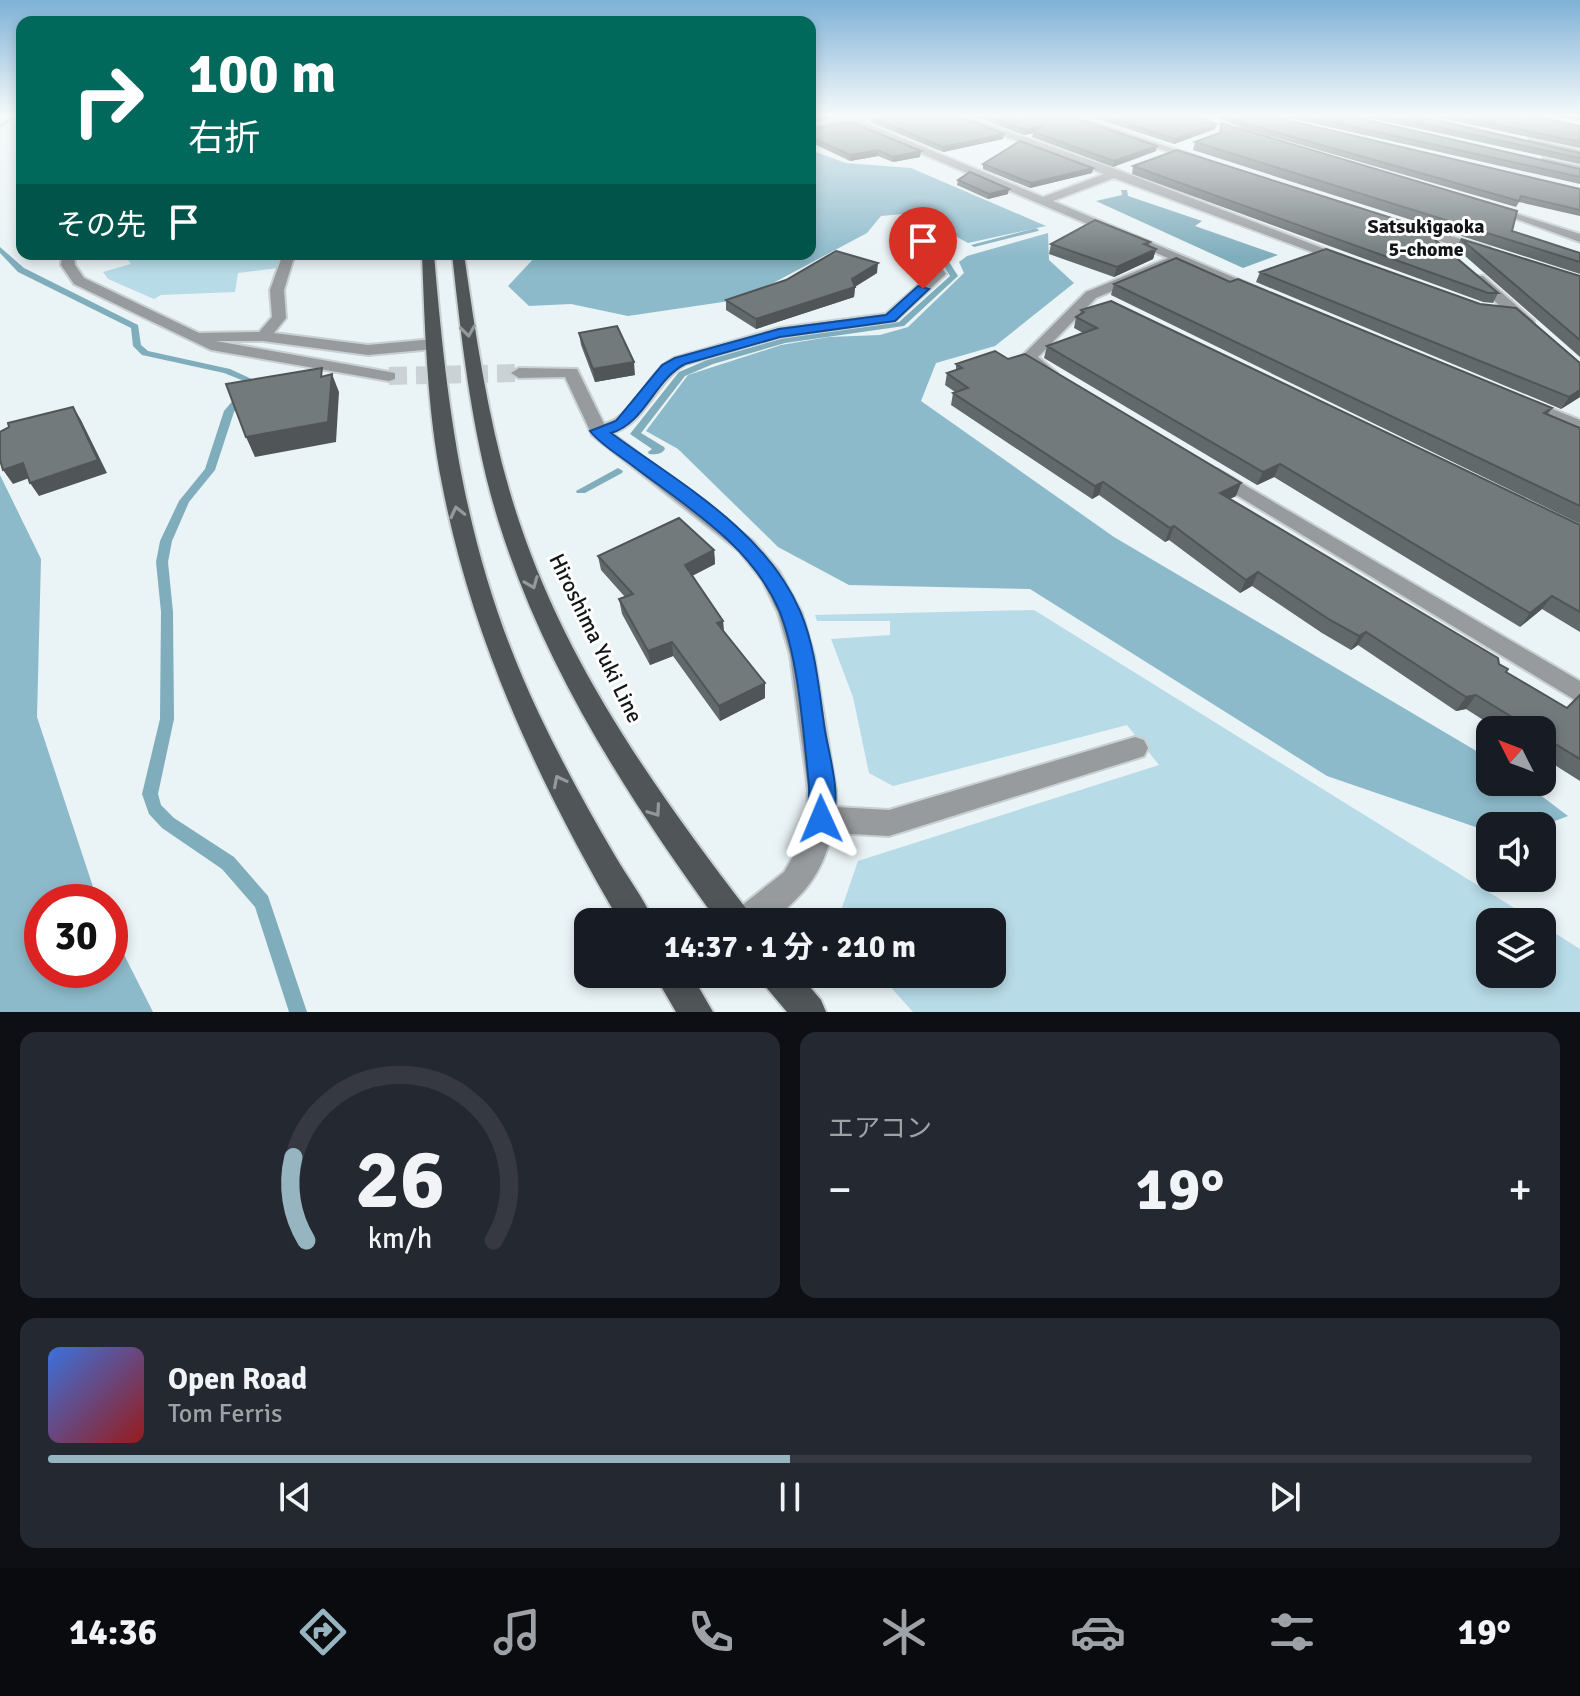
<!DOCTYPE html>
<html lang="ja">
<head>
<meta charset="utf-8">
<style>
  :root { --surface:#171b24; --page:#242831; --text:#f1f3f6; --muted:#9ea1a6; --line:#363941; --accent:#97b5c0 }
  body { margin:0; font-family:Signika,"Noto Sans JP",sans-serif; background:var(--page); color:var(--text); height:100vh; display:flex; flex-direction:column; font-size:30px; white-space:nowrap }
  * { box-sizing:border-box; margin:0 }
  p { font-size:26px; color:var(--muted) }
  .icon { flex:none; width:44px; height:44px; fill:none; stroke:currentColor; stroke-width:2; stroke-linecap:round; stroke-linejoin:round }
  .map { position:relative; height:1012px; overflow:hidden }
  .details { display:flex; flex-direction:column; gap:20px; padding:20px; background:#0d0f14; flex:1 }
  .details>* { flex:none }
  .top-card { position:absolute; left:16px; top:16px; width:800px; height:244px; border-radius:16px; box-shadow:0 4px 12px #0003; background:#00695c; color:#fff; overflow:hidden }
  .needle { width:52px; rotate:312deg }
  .tools { position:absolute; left:1476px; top:716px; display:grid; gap:16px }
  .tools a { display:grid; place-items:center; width:80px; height:80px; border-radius:16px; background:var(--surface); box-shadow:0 4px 12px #0003; font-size:40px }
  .speed { position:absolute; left:24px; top:884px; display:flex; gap:16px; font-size:40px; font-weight:700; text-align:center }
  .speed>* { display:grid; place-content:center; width:104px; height:104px; border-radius:50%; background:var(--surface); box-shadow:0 4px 12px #0003; line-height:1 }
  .speed .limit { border:12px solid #d22; background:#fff; color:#111 }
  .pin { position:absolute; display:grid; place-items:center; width:68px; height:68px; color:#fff; margin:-82px -34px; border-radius:50% 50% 50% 0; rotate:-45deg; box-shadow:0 0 8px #0007 }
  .pin .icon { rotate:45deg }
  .me { position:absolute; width:88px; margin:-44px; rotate:359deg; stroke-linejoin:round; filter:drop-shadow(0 0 6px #0008) }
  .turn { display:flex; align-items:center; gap:28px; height:168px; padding:0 40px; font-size:36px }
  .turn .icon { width:104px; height:104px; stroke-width:2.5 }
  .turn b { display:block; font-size:56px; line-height:68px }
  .then { display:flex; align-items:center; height:76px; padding:0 40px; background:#0003; gap:16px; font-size:30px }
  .big { font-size:60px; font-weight:700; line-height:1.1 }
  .details .card { flex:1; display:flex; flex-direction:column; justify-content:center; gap:12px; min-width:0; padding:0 28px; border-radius:16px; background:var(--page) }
  .details .dial { align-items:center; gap:0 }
  .dial svg { height:208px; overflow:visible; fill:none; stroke:var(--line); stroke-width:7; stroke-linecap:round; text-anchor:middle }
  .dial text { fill:var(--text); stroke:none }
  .song { display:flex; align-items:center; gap:24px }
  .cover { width:96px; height:96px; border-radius:12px; background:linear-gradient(135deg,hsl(220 70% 55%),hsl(0 70% 35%)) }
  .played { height:8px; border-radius:4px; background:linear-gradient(90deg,var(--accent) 50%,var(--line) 50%) }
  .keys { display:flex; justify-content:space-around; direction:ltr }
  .heat { display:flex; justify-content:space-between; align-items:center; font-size:44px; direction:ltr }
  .details .tiles { flex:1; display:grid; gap:20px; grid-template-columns:1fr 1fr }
  .card:last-child { grid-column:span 2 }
  .trip { position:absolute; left:574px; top:908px; width:432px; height:80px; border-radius:16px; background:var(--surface); box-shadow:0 4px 12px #0003; font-weight:700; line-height:80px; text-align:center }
  .tab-bar { display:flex; height:128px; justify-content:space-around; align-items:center; background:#090b0e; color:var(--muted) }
  .tab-bar .icon { width:56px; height:56px }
  .tab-bar .on { color:var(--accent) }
  .tab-bar b { font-size:36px; color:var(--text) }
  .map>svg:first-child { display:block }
  .green { fill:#b7dbe7 }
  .forest { fill:#8dbaca }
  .water { fill:#80adbc }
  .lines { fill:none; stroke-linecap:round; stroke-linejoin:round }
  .stream { fill:#80adbc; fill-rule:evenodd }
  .minor-tunnel { stroke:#cad2d5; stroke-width:18; stroke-dasharray:18 9; stroke-linecap:butt }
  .minor-casing { stroke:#c8d0d2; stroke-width:4 }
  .major-casing { stroke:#c8d0d2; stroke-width:4 }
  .minor { fill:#989b9d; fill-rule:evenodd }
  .major { fill:#505658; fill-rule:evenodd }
  .wall { fill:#62696b }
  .shaded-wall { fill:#505557 }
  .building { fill:#727a7c; stroke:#505557; stroke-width:2 }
  .oneway { stroke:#96999a }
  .route { fill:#1a73e8; stroke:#114b97; stroke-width:2 }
  .labels { text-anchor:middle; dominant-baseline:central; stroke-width:6; stroke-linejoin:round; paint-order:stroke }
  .far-neighbourhood-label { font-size:20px; font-weight:bold; fill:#131617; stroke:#fefefe }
  .street-label { font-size:22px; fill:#131617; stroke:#fefefe }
</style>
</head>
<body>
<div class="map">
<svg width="1580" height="1012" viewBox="0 0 1580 1012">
  <rect width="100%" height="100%" fill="#eaf3f6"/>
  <path class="green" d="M124,254H285L278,268L238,273L235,292L161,295L154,299L108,279L103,272L131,264Z
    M1034,610L1537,922H1490V974H1542V925L1580,949V1012H913L879,974H992V922H837L858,861L1159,765L1127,725L893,786L869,773L853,697L831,639L890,635V621H817L815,615Z"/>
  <path class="forest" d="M810,150L846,163L911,168L1046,226L968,243L914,213L881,216L867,233L743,299L628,316L571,304L529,306L508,286L538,254H810Z
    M1048,233L1049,260L1074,283L995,346L936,363L921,401L1114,537L1490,759V782H1523L1568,816L1542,826H1490V832L1327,776L1030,589L849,585L778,547L678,449L646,431L688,375L781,345L829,337L880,335L908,327L964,273L959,262L967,256Z
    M0,475L41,559L37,717L98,902H42V970H110V927L153,1012H0Z"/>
  <path class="water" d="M1121,190H1127L1128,196L1202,221L1195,226L1278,255L1243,268L1096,201L1122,195Z"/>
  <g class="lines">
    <path class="stream" d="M14,115H20L0,128V124Z
      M1036,228L1039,230L1038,231L974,247L971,245Z
      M0,247L24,268L138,325L141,345L148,351L230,369L254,380V387L234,412L215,470L189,502L172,541L168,562L173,612L174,719L158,794L161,805L174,818L234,857L268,896L307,1012H289L255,907L222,869L162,828L149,814L142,794L160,719L161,612L156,562L160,541L179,501L205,469L224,411L244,387V381L224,373L142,355L133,346L131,328L18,272L0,253Z
      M951,248L955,250L946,257L958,276L904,326L785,343L713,364L685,376L641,433L664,447L665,449C662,454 655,455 649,454L648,452L652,449L630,434L679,372L707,360L784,338L899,322L950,276L938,257Z
      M618,468L623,471L622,473L585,493H577L576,491Z"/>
    <path class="minor-tunnel" d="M389,376L519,373"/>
    <defs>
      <path id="minor" d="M834,115H883L861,121L1043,197L1104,174L949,115H962L1121,171L1351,259L1339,262L1114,178L1053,201L1266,291L1254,294L1180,262L1096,298L1038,357L1057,373L1055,376C1042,379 1024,369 1022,356L1086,292L1168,258L851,124L810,132V126L842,120Z
        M1060,115H1074L1204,159L1195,161Z
        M1529,139L1580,150V156L1526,144Z
        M1543,158L1580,166V172L1539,163Z
        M1489,205L1580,234V242L1489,209Z
        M1408,223L1490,248L1491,251L1485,255L1404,230L1402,227Z
        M940,235L950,238L934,256L946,274L895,321L780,337L686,364C655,381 646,424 612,433L753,541L779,571L802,613L814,655L836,790V807L889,810L1135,737L1144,740L1148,748L1144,756L1135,759L889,836L832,833C821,877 804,894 771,922H730L735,911L784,872L799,846L807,819L808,790L790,655L778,613L762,580L739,551L592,435L565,377L519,378L511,373L519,368L577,369L604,424C634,417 646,373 674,358L779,328L886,314L932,273L921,256Z
        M62,254H74L75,265L84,278L199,333L259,332L272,317L270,290L283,254H295L284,290L286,318L274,333L368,345L434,339L442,344L434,349L368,355L263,341H216L395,373V379L389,381L211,350L74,284L61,265Z
        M1473,276H1483L1534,321V327H1524L1473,282Z
        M1525,398L1580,420V431L1519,407L1516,403L1519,399Z
        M1217,469L1580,681V703L1210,479L1207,475Z"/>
      <path id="major" d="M422,254H434C448,421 466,560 539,714C562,762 587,808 614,854C627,877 644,898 654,922H620C540,785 472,641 442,484C427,409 425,331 422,254Z
        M452,254H464C477,344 490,435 519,521C567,666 656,791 748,911L753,922H718C629,799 545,670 499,523C472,436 462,344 452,254Z
        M654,974H691L713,1012H676Z
        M760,974H799L821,1000L826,1012H787L765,986Z"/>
    </defs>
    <use href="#minor" class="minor-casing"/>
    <use href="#major" class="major-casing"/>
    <use href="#minor" class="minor"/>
    <use href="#major" class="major"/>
  </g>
  <path class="wall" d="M971,115H1067L1156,151L1113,167L1032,137L1033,133L1024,135Z
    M1085,115H1198L1215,129L1174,144Z
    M1212,115H1266L1580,189V216L1519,202L1516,207L1242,128Z
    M1277,115H1346L1580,169V184Z
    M1357,115H1414L1580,153V164Z
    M1426,115H1528L1580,126V148Z
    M1552,115H1580V121Z
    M870,117L1004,134L1003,139L943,152L870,122Z
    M1221,123L1512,231L1580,253V274L1193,150L1195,142L1219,133Z
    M810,129L920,157L893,162L878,156L850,161L810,142Z
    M983,164L1093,168L1092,173L1030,188L983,169Z
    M1133,166L1433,238L1498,293L1493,303L1483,302L1132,174Z
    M958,180L1008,194L988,199L957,185Z
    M1461,239L1580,276V357L1456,248Z
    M1150,242L1149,246L1156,249L1153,259L1114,277L1049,254L1051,244Z
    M1260,272L1580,397L1561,409L1256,282Z
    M877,273L855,287L854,297L756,329L726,310V300Z
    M1230,282L1552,408L1548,414L1580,428V524L1111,295L1114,284Z
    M1081,310L1580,525V632L1542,609L1520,627L1274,477L1257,485L1044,358L1047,346L1083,333L1074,328L1076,317L1080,315Z
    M579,333L635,375L595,382L581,345Z
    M956,364L1236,496L1230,499L1499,664L1506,672L1567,708L1580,695V781L1542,757V730H1499L1466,709L1456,711L1358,645L1351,650L1322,633L1252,586L1240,593L1169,540L1165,542L1099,495L1092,499L951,405L953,393L955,392L945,385L947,373L956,370Z
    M714,550L715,564L692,576L723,621L724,632L765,698L720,721L673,656L650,665L622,614L619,599L625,597L601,570L598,556Z"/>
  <path class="shaded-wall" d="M826,115H834V118L810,124V119Z
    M1216,124L1215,129L1174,144L1175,139Z
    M1043,126V131L1024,135L1025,130Z
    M1004,134L1003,139L943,152V147Z
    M1157,146L1156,151L1113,167L1114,161Z
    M878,150V156L850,161V155Z
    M921,151L920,157L893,162V157Z
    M1093,168L1092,173L1030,188L1031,183Z
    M1009,189L1008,194L988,199L989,194Z
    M1156,249L1153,259L1114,277L1117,267Z
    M878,263L877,273L854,287H855L854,297L756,329V319L852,279Z
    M634,362L635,375L595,382L593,369Z
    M332,374L339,392L336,442L255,457L246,437Z
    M1580,390V397L1561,409L1569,397Z
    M73,407L81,420L107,473L39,496L30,483Z
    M23,463L32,477L13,484L3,470Z
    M1280,464L1274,477L1257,485L1263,472Z
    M1103,482L1099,495L1092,499L1095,486Z
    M1241,483L1236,496L1215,506L1220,493Z
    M1174,526L1169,540L1165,542L1170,528Z
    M714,550L715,564L686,579L685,565Z
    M1258,572L1252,586L1240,593L1246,580Z
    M1552,596L1542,609L1520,627L1530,613Z
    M723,621L724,636L717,623Z
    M1366,632L1358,645L1351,650L1359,636Z
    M672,642L673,656L650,665L648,651Z
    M765,683V698L720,721L719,706Z
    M1476,695L1466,709L1456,711L1466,697Z"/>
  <path class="building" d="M810,115H826L810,119Z
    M875,115H956L1004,134L943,147L870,117Z
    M985,115H1067L1157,146L1114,161L1033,132L1043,126L1025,130Z
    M1101,115H1198L1216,124L1175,139Z
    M1225,115H1266L1580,189V210L1521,196L1519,201L1244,123Z
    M1300,115H1346L1580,169V177Z
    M1381,115H1414L1580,153V158Z
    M1451,115H1528L1580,126V142Z
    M851,122L921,151L893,157L878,150L850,155L810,137V129Z
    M1221,123L1517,211L1512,231L1580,253V262L1195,142L1222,132Z
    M1020,141L1093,168L1031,183L983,164Z
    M1177,150L1433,231V238L1498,293H1488L1133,166Z
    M970,172L1009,189L989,194L958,180Z
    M1095,220L1150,242L1144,244L1156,249L1117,267L1051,244Z
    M1461,239L1580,276V340Z
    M1326,249L1480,304L1516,308L1580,363V390L1569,397L1260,272Z
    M836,251L878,263L852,279L855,287L756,319L726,300L786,280Z
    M1176,258L1230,282L1238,279L1552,408L1544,413L1580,428V506L1114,284Z
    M1111,301L1580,525V612L1552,596L1530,613L1280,464L1263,472L1047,346L1097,328L1076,317L1084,312L1081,310Z
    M617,326L634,362L593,369L579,333Z
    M995,351L1008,359L1025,354L1241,483L1220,493L1498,658L1499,664L1508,669L1506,672L1567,708L1580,695V759L1542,736V730H1533L1476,695L1466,697L1366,632L1359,636L1330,620L1258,572L1246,580L1174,526L1170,528L1103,482L1095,486L953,393L968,388L947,373L962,368L956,364Z
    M322,368L321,377L332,374L328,422L246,437L226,384Z
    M73,407L98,460L30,483L23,463L3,470L0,460V432L9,427L8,423Z
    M679,518L714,550L685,565L723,621L717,623L765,683L719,706L672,642L648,651L619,599L633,594L598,556Z"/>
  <defs><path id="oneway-chevron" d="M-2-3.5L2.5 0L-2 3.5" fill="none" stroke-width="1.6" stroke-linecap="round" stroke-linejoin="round" transform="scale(2)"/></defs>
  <g class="oneway">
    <use href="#oneway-chevron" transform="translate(468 331) rotate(82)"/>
    <use href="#oneway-chevron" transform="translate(457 512) rotate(-103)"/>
    <use href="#oneway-chevron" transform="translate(532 583) rotate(68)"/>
    <use href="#oneway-chevron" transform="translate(559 781) rotate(-117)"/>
    <use href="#oneway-chevron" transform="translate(655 811) rotate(55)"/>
  </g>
  <linearGradient id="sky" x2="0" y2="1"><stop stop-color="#7eb1d6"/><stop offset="0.45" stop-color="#f6fafb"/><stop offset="1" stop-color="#f6fafb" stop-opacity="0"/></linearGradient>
  <rect width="1580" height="257" fill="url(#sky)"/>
  <path class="route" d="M918,286L929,289L895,321L780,337L685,364C654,380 645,423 611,433C679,483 765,530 800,611C816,648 819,692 825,731C830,760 843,799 830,827L821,831L812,827C806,813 810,800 809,785C803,732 799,659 779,610C751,545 687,507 633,466C619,455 601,445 590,431L616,421L662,365L675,358L779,329L886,315Z"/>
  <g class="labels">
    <g class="far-neighbourhood-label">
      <text x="1426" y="226">Satsukigaoka<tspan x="1426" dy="23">5-chome</tspan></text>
    </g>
    <g class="street-label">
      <text transform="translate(596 638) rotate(64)">Hiroshima Yuki Line</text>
    </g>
  </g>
</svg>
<div class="tools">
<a><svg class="needle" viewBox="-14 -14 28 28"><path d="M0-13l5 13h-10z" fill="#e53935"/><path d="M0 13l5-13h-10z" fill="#9ea1a6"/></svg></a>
<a><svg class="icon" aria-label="sound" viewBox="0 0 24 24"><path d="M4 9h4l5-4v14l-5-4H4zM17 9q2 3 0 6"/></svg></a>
<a><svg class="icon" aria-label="layers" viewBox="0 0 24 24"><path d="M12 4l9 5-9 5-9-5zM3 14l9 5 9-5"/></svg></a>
</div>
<div class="speed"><div class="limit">30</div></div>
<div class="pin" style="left:923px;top:289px;background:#d93025"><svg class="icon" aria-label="arrive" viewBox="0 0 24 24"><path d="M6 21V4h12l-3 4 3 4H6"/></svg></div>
<svg class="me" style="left:821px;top:819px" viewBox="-20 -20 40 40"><path d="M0-17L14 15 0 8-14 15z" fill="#1a73e8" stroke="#fff" stroke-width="4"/></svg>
<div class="trip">14:37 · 1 分 · 210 m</div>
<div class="top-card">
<div class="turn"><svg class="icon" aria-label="right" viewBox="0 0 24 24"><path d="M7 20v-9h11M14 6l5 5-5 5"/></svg><div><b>100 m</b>右折</div></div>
<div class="then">その先<svg class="icon" aria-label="arrive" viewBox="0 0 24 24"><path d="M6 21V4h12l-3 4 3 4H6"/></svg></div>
</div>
</div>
<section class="details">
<div class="tiles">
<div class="card dial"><svg viewBox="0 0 100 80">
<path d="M14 69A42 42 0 1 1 86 69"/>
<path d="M14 69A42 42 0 0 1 9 37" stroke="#97b5c0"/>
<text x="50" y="56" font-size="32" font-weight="700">26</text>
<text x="50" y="72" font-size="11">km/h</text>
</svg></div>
<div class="card"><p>エアコン</p>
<div class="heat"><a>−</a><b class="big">19°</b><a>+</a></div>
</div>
<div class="card">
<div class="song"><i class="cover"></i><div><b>Open Road</b><p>Tom Ferris</p></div></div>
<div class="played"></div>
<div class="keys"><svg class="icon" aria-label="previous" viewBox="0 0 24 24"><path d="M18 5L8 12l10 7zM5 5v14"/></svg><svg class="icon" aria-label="pause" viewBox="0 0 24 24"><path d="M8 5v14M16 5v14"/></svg><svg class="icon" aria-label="next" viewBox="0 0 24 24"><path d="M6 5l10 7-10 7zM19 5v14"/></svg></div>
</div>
</div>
</section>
<nav class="tab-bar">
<b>14:36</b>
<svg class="icon on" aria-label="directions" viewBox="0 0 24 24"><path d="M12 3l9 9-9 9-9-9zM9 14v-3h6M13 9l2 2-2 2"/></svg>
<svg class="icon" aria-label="music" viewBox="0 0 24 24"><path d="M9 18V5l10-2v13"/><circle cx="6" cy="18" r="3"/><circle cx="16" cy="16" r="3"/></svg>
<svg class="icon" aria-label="phone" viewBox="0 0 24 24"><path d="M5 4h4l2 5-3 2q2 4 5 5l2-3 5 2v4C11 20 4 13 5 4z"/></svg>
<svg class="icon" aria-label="climate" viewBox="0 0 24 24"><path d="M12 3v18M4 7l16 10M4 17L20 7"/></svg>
<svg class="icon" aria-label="car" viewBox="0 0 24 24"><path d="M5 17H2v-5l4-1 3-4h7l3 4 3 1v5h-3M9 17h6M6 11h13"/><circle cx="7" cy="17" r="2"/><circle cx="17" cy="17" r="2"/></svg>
<svg class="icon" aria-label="filters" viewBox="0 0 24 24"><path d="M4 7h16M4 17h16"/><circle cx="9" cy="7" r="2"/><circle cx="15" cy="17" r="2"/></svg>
<b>19°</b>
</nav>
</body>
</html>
